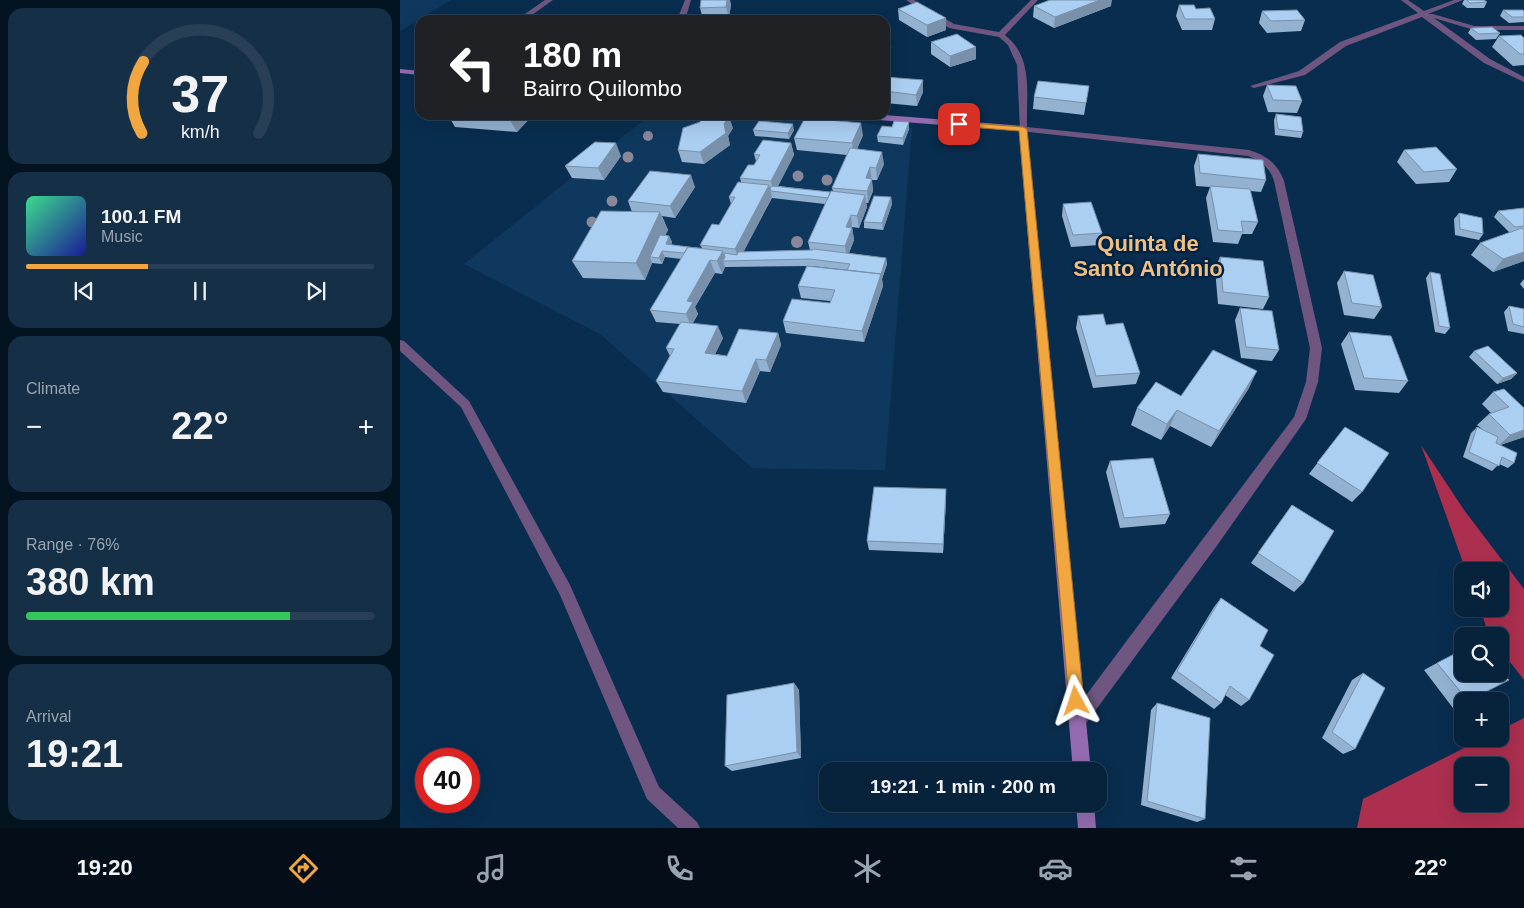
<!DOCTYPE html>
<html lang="en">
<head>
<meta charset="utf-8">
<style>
  :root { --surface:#07223b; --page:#152f46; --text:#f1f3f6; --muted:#98a4af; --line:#283f55; --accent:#f1a640 }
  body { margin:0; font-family:Helvetica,sans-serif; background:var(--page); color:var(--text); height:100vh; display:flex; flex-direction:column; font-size:19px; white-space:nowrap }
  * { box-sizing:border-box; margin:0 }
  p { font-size:16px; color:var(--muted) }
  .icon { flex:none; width:28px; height:28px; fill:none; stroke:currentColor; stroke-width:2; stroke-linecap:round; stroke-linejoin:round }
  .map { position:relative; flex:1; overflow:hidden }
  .panel { display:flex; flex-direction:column; gap:8px; padding:8px; background:#041320; width:400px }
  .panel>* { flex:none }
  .top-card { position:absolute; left:15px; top:15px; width:475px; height:105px; border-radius:15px; box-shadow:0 5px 20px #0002,0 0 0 1px var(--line); background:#202124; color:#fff; overflow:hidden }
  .tools { position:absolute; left:1054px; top:562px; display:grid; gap:10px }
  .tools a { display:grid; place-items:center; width:55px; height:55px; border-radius:10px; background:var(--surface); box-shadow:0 5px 20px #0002,0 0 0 1px var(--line); font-size:25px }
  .speed { position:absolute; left:15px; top:748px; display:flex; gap:10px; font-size:25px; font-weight:700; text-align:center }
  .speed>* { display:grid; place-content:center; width:65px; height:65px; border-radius:50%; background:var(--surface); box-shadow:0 5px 20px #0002,0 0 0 1px var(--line); line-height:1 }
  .speed .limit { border:8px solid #d22; background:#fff; color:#111 }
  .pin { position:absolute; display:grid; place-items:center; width:42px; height:42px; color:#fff; margin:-21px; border-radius:10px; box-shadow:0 2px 8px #0006 }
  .me { position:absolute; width:55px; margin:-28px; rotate:355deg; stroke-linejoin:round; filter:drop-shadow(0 0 4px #0008) }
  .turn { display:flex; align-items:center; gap:18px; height:105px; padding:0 25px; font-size:22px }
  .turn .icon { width:65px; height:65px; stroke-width:2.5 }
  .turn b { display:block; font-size:35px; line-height:42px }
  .big { font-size:38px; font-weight:700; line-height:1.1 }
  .panel .widget { flex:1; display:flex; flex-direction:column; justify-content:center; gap:8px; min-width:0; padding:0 18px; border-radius:15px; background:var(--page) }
  .panel .dial { align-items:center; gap:0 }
  .dial svg { height:130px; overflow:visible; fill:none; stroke:var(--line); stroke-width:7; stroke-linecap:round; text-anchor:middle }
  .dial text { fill:var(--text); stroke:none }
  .song { display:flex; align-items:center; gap:15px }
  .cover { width:60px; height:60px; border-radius:8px; background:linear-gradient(135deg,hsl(150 70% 55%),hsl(240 70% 35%)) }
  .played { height:5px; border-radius:2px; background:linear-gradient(90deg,var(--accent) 35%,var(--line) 35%) }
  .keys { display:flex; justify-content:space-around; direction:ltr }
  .heat { display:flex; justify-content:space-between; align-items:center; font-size:28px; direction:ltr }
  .charge { height:8px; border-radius:4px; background:linear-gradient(90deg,#34c759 76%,var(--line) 0) }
  .trip { position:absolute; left:419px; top:762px; width:288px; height:50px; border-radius:15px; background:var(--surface); box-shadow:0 5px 20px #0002,0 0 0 1px var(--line); font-weight:700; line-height:50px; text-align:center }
  .tab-bar { display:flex; height:80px; justify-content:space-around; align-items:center; background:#030e18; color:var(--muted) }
  .tab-bar .icon { width:35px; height:35px }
  .tab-bar .current { color:var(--accent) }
  .tab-bar b { font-size:22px; color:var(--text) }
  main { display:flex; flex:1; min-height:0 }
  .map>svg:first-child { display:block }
  .built { fill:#0f385e }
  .forest { fill:#ac2f4f; fill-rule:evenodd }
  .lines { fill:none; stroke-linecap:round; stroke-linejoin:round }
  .street { fill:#6e5680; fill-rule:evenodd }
  .secondary { fill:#946baf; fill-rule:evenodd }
  .tree { fill:#8a8799 }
  .wall { fill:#93b1d1; fill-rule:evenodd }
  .shaded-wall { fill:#7890aa }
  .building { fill:#abcef3; stroke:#7890aa }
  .route { fill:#f1a640; stroke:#9d6c2a }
  .labels { text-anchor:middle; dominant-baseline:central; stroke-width:5; stroke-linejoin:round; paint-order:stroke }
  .district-label { font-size:22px; font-weight:bold; fill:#f3bf80; stroke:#002344 }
</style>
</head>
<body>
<main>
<section class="panel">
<div class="widget dial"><svg viewBox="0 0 100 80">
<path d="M14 69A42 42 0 1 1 86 69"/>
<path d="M14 69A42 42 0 0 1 15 25" stroke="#f1a640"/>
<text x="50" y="56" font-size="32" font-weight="700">37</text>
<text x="50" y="72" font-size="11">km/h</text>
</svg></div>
<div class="widget">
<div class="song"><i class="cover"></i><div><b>100.1 FM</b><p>Music</p></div></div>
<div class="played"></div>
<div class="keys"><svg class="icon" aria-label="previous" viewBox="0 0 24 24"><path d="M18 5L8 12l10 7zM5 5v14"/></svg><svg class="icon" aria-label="pause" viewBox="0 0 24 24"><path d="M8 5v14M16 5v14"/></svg><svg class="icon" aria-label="next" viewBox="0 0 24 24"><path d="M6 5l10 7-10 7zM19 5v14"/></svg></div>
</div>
<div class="widget"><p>Climate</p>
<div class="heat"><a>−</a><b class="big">22°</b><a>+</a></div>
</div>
<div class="widget"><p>Range · 76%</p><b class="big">380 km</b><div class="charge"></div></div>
<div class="widget"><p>Arrival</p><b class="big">19:21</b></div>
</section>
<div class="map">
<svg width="1124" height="828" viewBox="0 0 1124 828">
  <rect width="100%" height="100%" fill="#092d4f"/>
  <path class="built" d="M0,0H51L0,31Z
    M250,115H384L512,128L485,470L352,468L200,334L64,264Z"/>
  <path class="forest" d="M1021,445L1064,510L1124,589V680L1100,649V636L1089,635L1080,609H1100V571H1066Z
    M1124,718V828H957L963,799L1082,739H1100V730ZM1062,766H1100V804H1062Z"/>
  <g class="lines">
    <path class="street" d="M145,0H153L125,20H116Z
      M285,0H291L285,20H277Z
      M506,0H514L554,24L599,32L631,0H638L605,35C634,58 626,94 627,127L849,150C866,155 878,164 884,181L922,348L918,382L906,419L816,547L684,726L678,728L672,726L670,720L672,714L894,417L906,382L910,348L874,181C870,168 861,160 848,156L620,131L617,65L608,45L599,37L549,28Z
      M1001,0H1008L1024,11L1054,0H1063L1028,14H1033L1074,26H1124V30H1074L1034,18L1090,59L1124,77V82L1084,63L1022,17L946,46L905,75L854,88L850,86L899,71L940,42L1018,13Z
      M0,340L4,341L69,401L170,585L259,787L297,822L300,828H278L247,799L160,595L61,407L0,351Z"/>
    <path class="secondary" d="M0,69L20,71V75L0,73Z
      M449,115H484L623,126L627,129L691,771H673L619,131L453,118Z
      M676,804H694L696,828H678Z"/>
  </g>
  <g class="tree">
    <circle cx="248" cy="136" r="5"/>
    <circle cx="228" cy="157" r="5.5"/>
    <circle cx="398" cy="176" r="5.5"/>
    <circle cx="427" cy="180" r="5.5"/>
    <circle cx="212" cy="201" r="5.5"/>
    <circle cx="192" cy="222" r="5.5"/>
    <circle cx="397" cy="242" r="6"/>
  </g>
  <path class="wall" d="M1064,0H1084L1087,2L1084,8H1067L1062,4Z
    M331,4L329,18L303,19L300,8Z
    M779,5L796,9L815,19L812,30H782L776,16Z
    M634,6H711L654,28L633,17Z
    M498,9L546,30L527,37L499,20Z
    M1103,10L1124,11V22L1109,23L1100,16Z
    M862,11L905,20L901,31L867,33L859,23Z
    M1071,28L1100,33L1096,39L1076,40L1068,33Z
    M1099,36L1124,38V65L1113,66L1092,47Z
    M531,42L576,59L550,67L531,54Z
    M485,77L523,80V92L517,106L485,103Z
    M867,85L902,101L897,113L868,112L863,96Z
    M689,86L684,115L633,109L634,97Z
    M876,114L903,132L901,138L875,135L874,120Z
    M48,115H133L117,132L55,127Z
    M509,122V129L503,145L478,142L477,136L492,127Z
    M333,128L328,136L330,145L304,164L282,162L278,150Z
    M353,130H394L389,139L355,136Z
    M463,135L457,149L484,164L477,180H472L473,191L468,203H466L467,207L459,228L452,227L454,240L449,253L486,258L487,264L482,279L483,286L464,342L386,333L383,321L430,303V301L401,298L398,286L448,270L411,266L325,267L322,274L315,273L295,307L298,314L293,323L323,338L315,354L327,356L378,333L381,345L370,372L360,371L346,403L263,392L256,381L270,356L266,348L280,324L256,322L250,310L281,259L265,257L262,264L252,263L245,280L183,278L172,261L232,212L228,201L295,187L275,218L262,216L268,230L265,235L269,236L272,242L271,245L302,248L300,245L319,225L331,204L329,197L341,182L340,178L354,165L356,161L354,154L391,143L394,155L378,186L430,192L433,191L432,188L447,155L397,150L394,138ZM372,198L425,204L408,242L410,250L343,252Z
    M1004,150L1057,169L1049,182L1016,184L997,162Z
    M798,154L866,180L861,192L850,191L858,222L852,234H842L838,244L813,242L806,198L810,187L796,186L794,166Z
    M221,156L204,180L172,178L165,166Z
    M491,197L492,204L483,230L464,228V222Z
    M663,204L702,233L699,245L671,247L662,216Z
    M1124,208V261L1093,272L1071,255L1080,243L1110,233L1094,217L1098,211Z
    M1059,213L1083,234L1079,240L1055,235L1054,219Z
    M820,257L869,297L863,309L818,304L815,269Z
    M944,271L982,307L974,319L944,315L937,283Z
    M1030,272L1050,328L1045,334L1035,332L1026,278Z
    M1124,279V289L1120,284Z
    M1109,306L1124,309V334L1108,331L1104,312Z
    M840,308L879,350L872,361L841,358L835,320Z
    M678,316L706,325L740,373L736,384L693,388L676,328Z
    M949,332L1008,381L999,393L955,390L941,344Z
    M1074,351L1117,373L1111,379L1097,384L1069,357Z
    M849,388L811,447L770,426L761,440L731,425L737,408L781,396Z
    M1104,389L1124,437L1100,445L1114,463L1108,468L1099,464L1092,471L1063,457L1071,433L1077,427L1082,429L1077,425L1089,414L1091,413L1082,404L1093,392Z
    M945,427L962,492L952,502L909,474Z
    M710,461L770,514L765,524L720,528L706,472Z
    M546,489V500L543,553L469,550L467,541Z
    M892,505L903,583L894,592L851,563Z
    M821,598L860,646L849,700L841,706L825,695L821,703L814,709L771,678L814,607Z
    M1037,663L1068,701H1062V704L1053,708L1024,670Z
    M963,673L955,749L943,754L922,738L952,680Z
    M394,683L399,690L401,758L332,771L325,766Z
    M757,703L805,819L797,822L741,805L751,710Z"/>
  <path class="shaded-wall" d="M327,0H330L331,4L329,18L326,7Z
    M700,0H712L711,6L654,28L655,17Z
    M546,18V30L527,37V25Z
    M491,47V53L485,63V56Z
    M576,47V59L550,67V56Z
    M523,80V92L517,106L516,95Z
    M115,115H133L117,132L110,120Z
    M329,116L333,128L328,136L330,145L304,164L300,152Z
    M509,122V129L503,145V138Z
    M461,123L463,135L454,156L452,143Z
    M393,124L394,130L389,139L388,133Z
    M216,143L221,156L204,180L198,168Z
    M391,143L394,155L375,192H373L371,181Z
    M482,152L484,164L477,180L476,168Z
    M470,167L473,191L468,203L466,178Z
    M291,175L295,187L275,218L270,206Z
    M369,185L372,197L339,261L335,249Z
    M465,195L467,207L459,228L457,216Z
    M491,197L492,204L483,230L482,223Z
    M260,212L268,230L255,257H250L252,263L245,280L236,263Z
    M451,215L452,227L450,233L452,228L454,240L447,258L445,246L446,227Z
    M269,236L272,242L268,250L266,244Z
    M262,251L265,257L262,264L259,258Z
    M323,251L327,261H323L325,267L322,274L317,261Z
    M1124,252V261L1093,272L1103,259Z
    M486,258L487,264L482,279L483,286L464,342L462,331Z
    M310,260L315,273L295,307L298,314L291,326L286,314L287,301Z
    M318,326L323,338L310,365L305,353Z
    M378,333L381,345L370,372L366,360Z
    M356,359L360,371L346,403L342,391Z
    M857,371L849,388L811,447L819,431Z
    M1117,373L1111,379L1097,384L1103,378Z
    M777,410L770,426L761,440L767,424Z
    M1124,430V437L1098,446L1110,435Z
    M546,489V500L543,553V544Z
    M394,683L399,690L401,758L397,752Z"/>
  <path class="building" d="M301,0H327L326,7L300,8Z
    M650,0H700L655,17L634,6Z
    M1067,0H1084L1087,2L1070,3Z
    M517,2L546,18L527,25L498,9Z
    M779,5H794L796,9L810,8L815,19H785Z
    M897,10L905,20L871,21L862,11Z
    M1103,10H1123L1124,11V17H1112Z
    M1092,27L1100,33L1079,34L1071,28Z
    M557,34L576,47L550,56L531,42Z
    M1121,35L1124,38V54H1120L1099,36Z
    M485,46L491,47L485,56Z
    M485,77L523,80L516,95L485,91Z
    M638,81L689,86L686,103L634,97Z
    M867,85L896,86L902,101L873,100Z
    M876,114L901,117L903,132L878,129Z
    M52,115H115L110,120Z
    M304,115L329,116L324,124L326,133L300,152L278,150L283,128L300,122Z
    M405,118L461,123L452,143L394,138Z
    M359,121L393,124L388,133L353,130Z
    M494,121L509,122L503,138L477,136L482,126L492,127Z
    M363,140L391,143L371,181L340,178L348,165H354L360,155L354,154Z
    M195,142L216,143L198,168L165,166Z
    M1036,147L1057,169L1024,172L1004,150Z
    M450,148L482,152L476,168L470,167L466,178L472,179L467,191L432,188Z
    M798,154L863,160L866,180L800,173Z
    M250,171L291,175L270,206L228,201Z
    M338,182L369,185L335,249L300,245L312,224L319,225L335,197H329Z
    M373,186L430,192L428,198L371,191L370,187H372Z
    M810,186L850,189L858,222L841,221L843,232L818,230Z
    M431,191L465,195L457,216L451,215L446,227L452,228L445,246L408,242Z
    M474,196L491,197L482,223L464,222Z
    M691,202L702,233L673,235L663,204Z
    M1124,208V226L1115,227L1098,211Z
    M201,211L260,212L236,263L172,261Z
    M1059,213L1082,218L1083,234L1060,229Z
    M1122,228L1124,230V252L1103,259L1080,243Z
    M260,235L269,236L266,244L288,247L284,253L262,251L259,258L250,257Z
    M288,247L323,251L317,261L310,260L287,301L293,302L286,314L250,310Z
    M414,249L486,258L481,274L447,270L450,264L410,259L323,261L325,257L324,253L337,255L338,252L413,250Z
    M820,257L863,261L869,297L823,292Z
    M407,266L481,274L462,331L383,321L392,299L430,303L435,290L398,286Z
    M944,271L973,275L982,307L952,303Z
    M1030,272L1040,274L1050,328L1039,326Z
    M1109,306L1124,309V327L1113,324Z
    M840,308L872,311L879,350L846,347Z
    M703,314L706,325L723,323L740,373L696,376L678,316Z
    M281,322L318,326L305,353L327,356L339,329L378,333L366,360L356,359L342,391L256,381L274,349L266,348Z
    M949,332L991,336L1008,381L964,378Z
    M1088,346L1117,373L1103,378L1074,351Z
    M813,350L857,371L819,431L777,410L767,424L737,408L756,382L781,396Z
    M1104,389L1124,408V430L1110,435L1089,414L1109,407L1093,392Z
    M945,427L989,453L962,492L917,463Z
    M1077,427L1098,437L1096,443L1117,453L1114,463L1102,457L1099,466L1069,452Z
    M753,458L770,514L724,518L710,461Z
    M474,487L546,489L543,544L467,541Z
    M892,505L934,531L903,583L858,553Z
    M821,598L868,630L860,646L874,655L849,700L830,686L821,703L777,671Z
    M1062,650V674H1100V670L1109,680L1068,701L1037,663Z
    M963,673L985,688L955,749L932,732Z
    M394,683L397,752L325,766L327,695Z
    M757,703L810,718L805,819L747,801Z"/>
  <path class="route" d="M559,122L623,127L627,129L684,701L682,706L676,708L671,706L669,701L619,131L556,126L555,124Z"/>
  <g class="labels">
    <g class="district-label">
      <text x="748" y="243">Quinta de<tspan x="748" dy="25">Santo António</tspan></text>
    </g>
  </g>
</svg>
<div class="tools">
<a><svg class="icon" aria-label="sound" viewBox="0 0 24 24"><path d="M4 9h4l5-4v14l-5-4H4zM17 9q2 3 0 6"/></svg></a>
<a><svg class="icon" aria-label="search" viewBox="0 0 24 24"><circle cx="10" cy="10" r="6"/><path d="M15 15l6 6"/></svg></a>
<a>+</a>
<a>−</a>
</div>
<div class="speed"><div class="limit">40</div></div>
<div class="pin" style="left:559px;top:124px;background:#d93025"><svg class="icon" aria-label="arrive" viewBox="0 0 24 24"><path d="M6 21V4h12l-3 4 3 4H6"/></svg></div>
<svg class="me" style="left:676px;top:701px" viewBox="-20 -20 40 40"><path d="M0-17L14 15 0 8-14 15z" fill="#f1a640" stroke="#fff" stroke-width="4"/></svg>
<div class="trip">19:21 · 1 min · 200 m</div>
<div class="top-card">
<div class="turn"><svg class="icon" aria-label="left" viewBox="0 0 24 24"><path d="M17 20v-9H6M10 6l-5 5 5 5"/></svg><div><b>180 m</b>Bairro Quilombo</div></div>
</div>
</div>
</main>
<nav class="tab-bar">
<b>19:20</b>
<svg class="icon current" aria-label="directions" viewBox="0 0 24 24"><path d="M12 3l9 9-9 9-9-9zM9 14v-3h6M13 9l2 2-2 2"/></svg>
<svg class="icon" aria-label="music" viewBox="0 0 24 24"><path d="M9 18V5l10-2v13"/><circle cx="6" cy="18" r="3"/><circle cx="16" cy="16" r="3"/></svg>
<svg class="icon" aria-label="phone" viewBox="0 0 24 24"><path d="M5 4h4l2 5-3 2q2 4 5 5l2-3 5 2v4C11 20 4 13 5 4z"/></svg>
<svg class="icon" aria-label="climate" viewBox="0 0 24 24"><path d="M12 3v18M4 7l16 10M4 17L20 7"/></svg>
<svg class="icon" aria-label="car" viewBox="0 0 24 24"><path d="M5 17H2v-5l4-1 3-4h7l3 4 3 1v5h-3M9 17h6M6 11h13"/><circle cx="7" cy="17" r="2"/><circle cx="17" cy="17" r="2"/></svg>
<svg class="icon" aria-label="filters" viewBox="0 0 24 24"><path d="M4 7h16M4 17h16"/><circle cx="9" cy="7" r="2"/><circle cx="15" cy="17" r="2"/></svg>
<b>22°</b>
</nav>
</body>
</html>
